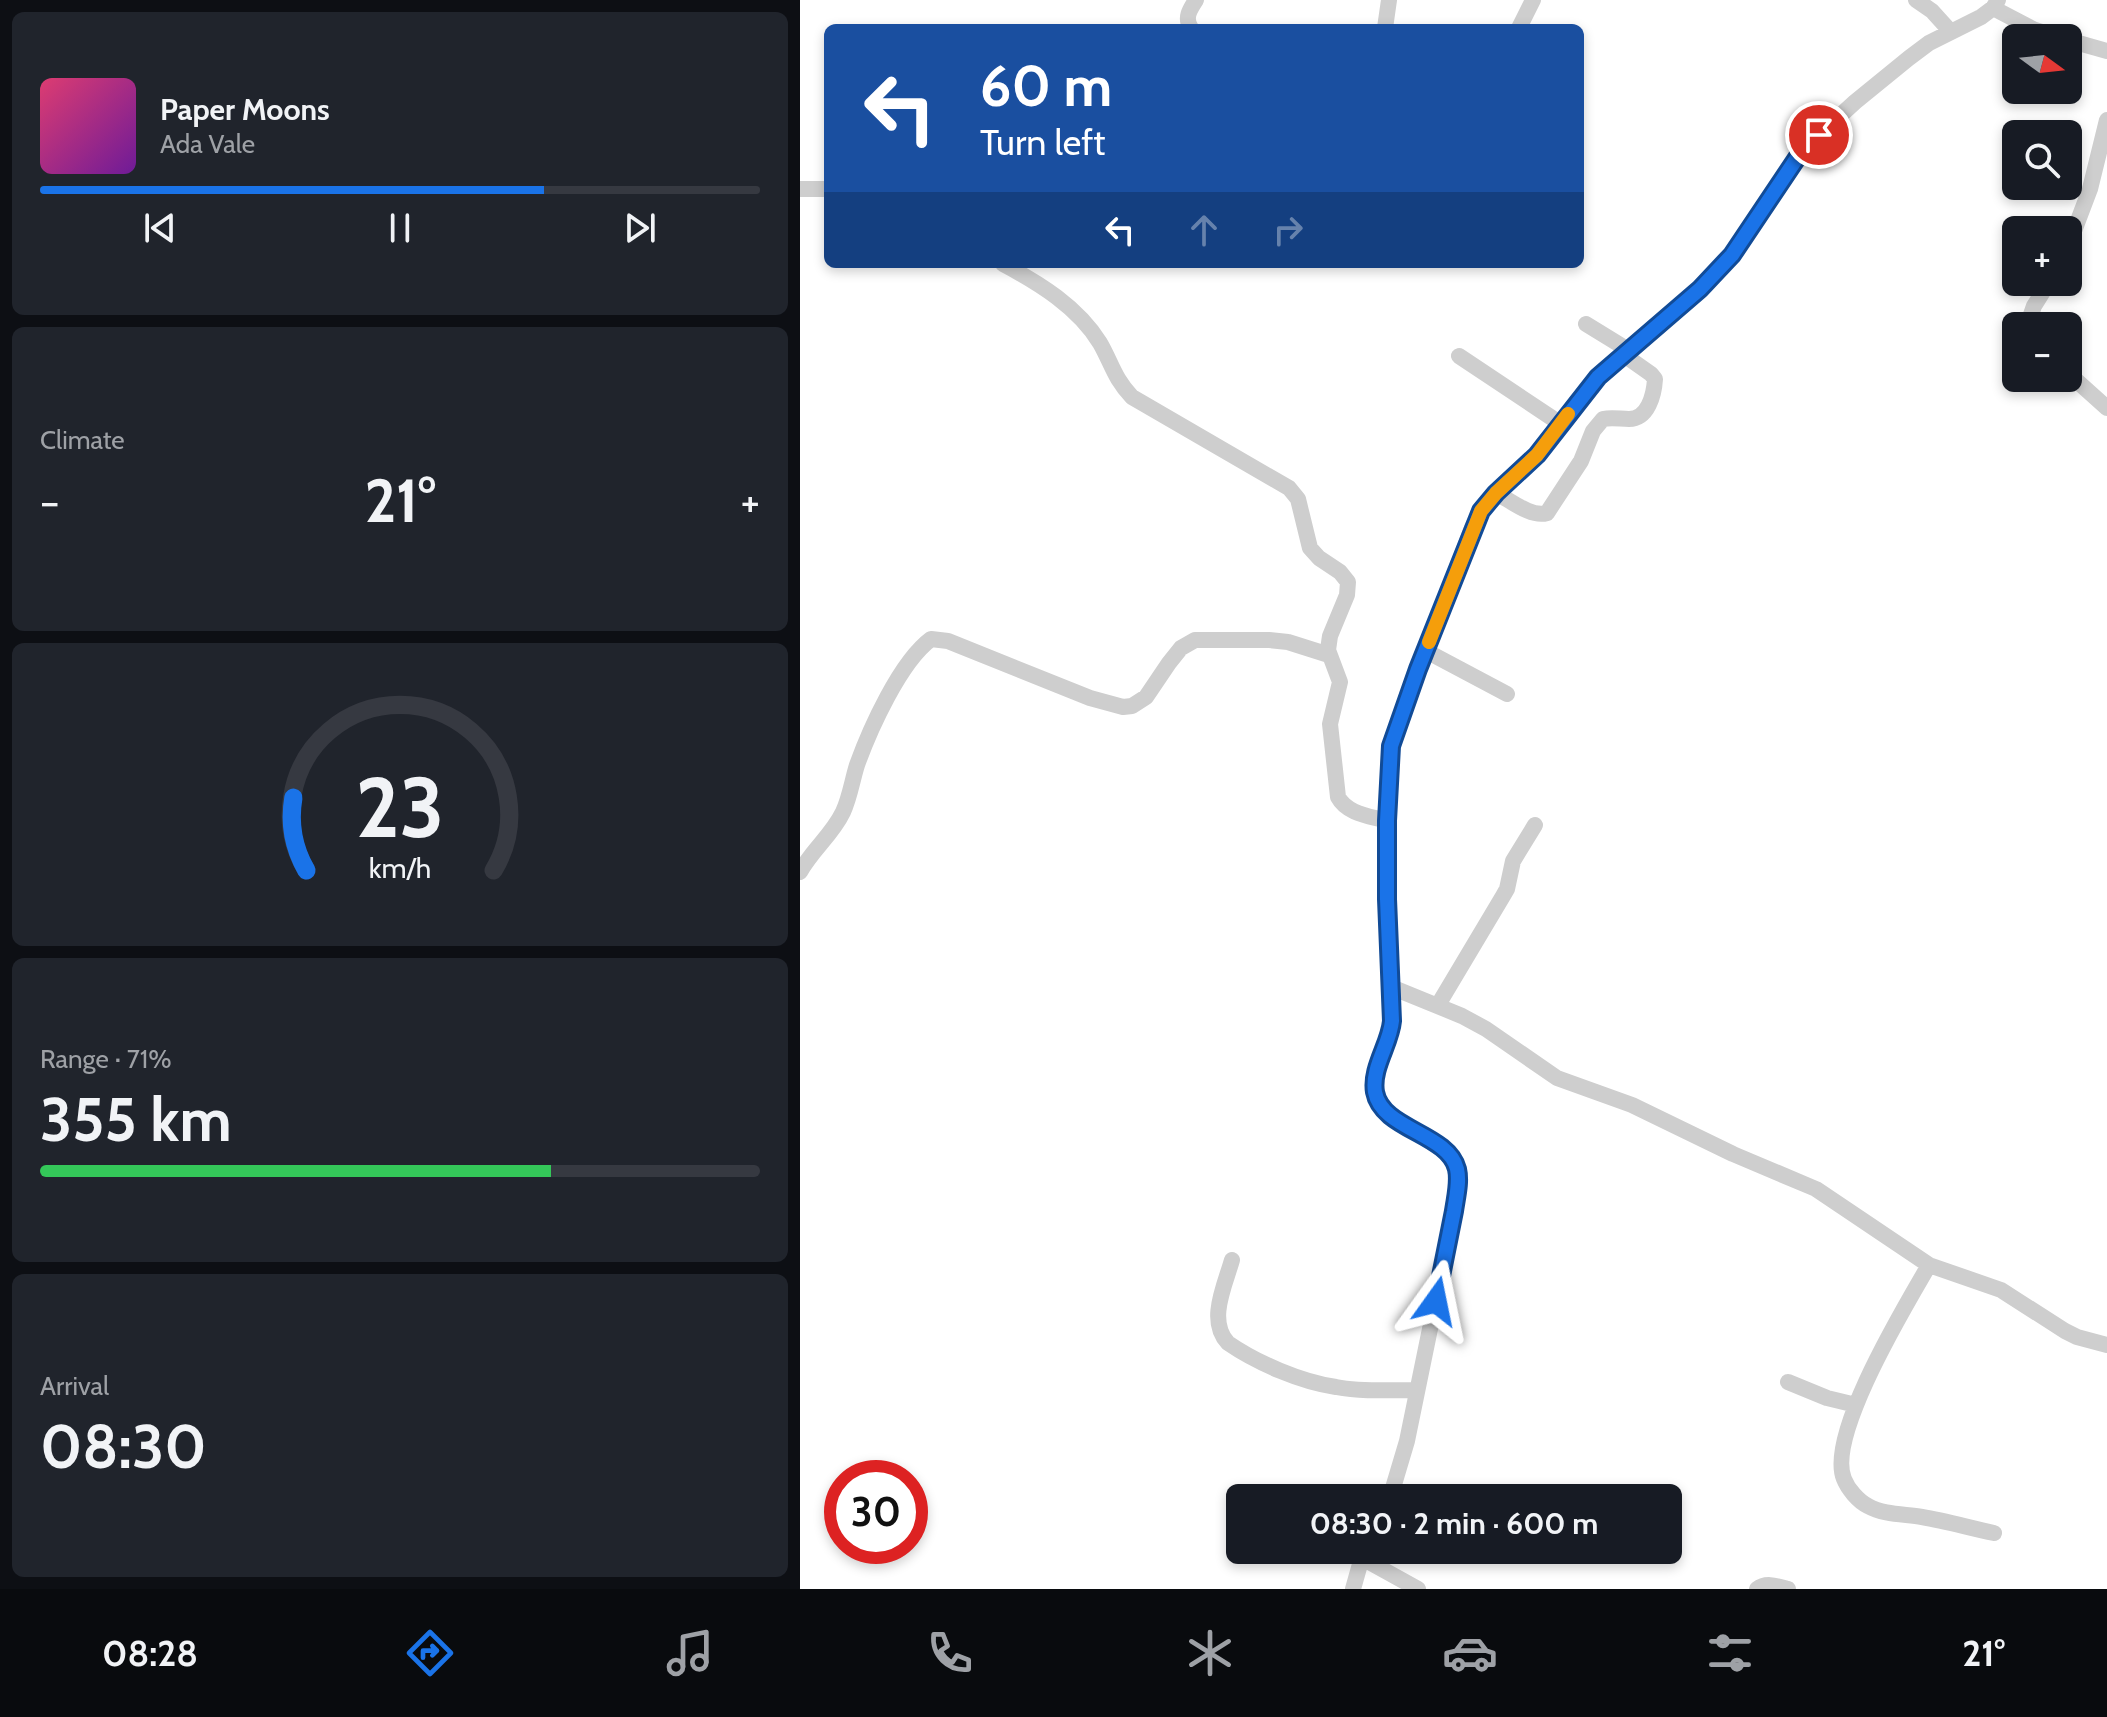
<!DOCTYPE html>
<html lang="en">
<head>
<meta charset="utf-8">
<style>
  :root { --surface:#171b24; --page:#20242c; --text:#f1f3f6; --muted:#9ea1a6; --line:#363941; --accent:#1a73e8 }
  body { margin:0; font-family:Cabin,sans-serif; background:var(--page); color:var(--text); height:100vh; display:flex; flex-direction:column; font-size:30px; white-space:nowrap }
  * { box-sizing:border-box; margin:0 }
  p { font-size:26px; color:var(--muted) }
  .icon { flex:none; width:44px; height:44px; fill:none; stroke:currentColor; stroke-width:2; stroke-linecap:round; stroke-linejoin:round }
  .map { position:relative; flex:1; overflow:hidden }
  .panel { display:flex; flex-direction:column; gap:12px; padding:12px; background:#0d0f14; width:800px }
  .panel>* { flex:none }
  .hud { position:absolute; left:24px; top:24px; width:760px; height:244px; border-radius:12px; box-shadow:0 4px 12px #0003; background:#1a4fa0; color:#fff; overflow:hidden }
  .needle { width:52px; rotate:105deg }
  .buttons { position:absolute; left:1202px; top:24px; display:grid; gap:16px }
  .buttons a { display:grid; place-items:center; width:80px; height:80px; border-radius:12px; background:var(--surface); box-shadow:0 4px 12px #0003; font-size:40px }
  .speed { position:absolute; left:24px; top:1460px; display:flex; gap:16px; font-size:40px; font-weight:700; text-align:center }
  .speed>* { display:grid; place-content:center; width:104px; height:104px; border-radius:50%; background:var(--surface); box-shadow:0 4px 12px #0003; line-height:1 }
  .speed .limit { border:12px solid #d22; background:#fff; color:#111 }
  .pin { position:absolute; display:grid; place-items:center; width:68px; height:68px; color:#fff; margin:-34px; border:4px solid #fff; border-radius:50%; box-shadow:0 2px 8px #0007 }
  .me { position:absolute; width:88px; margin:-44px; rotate:12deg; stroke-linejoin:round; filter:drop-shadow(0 0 6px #0008) }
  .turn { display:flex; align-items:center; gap:28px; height:168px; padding:0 24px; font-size:36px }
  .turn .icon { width:104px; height:104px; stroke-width:2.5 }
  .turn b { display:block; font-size:56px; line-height:68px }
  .lanes { display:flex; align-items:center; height:76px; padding:0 24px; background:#0003; justify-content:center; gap:40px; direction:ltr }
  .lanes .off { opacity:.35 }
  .big { font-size:60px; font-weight:700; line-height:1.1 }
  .panel .tile { flex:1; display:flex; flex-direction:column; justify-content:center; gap:12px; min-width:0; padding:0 28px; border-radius:12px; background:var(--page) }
  .panel .dial { align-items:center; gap:0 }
  .dial svg { height:208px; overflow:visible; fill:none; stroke:var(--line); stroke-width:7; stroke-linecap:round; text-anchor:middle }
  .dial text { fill:var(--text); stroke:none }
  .song { display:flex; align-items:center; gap:24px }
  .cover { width:96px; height:96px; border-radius:12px; background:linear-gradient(135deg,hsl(340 70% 55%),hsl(280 70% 35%)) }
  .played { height:8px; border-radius:4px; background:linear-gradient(90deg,var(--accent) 70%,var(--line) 70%) }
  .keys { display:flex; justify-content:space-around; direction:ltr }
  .heat { display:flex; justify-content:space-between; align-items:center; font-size:44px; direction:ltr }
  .charge { height:12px; border-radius:6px; background:linear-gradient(90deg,#34c759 71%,var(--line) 0) }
  .trip { position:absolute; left:426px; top:1484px; width:456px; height:80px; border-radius:12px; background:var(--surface); box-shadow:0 4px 12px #0003; font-weight:700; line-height:80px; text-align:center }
  .tab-bar { display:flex; height:128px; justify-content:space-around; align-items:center; background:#090b0e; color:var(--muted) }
  .tab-bar .icon { width:56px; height:56px }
  .tab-bar .on { color:var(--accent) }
  .tab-bar b { font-size:36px; color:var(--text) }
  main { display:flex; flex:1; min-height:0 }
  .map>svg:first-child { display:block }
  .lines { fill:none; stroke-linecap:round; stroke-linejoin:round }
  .minor { stroke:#cecece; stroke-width:16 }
  .route-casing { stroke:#114b97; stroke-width:20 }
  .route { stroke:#1a73e8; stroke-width:14 }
  .slow { stroke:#f59e0b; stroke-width:14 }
</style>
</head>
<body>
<main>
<section class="panel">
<div class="tile">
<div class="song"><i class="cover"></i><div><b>Paper Moons</b><p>Ada Vale</p></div></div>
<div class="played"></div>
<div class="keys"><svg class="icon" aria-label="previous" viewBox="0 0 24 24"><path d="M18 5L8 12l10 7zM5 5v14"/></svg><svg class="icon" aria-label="pause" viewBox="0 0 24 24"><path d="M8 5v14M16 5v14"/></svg><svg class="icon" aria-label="next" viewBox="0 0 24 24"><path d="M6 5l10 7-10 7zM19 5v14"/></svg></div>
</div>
<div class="tile"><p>Climate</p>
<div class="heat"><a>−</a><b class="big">21°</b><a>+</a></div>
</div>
<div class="tile dial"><svg viewBox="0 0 100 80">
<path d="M14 69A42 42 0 1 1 86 69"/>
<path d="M14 69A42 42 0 0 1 9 41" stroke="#1a73e8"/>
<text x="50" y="56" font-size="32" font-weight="700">23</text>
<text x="50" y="72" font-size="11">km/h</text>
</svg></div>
<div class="tile"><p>Range · 71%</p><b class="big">355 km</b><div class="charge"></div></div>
<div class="tile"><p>Arrival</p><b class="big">08:30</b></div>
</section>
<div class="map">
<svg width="1307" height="1589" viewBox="0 0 1307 1589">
  <rect width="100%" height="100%" fill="#fff"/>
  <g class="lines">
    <path class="minor" d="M1116,0L1132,11L1151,32
      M1193,8L1235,30L1261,38
      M391,28C384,18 390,9 396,0
      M585,28L589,0
      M719,28L733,0
      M1268,40L1307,51
      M0,189H28
      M1268,247L1290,189L1307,120
      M203,264C239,283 278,307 300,343C312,364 314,378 332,397L489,488L498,499L510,548L519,558L540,572L548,582L547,595L530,636L528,650L540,682L530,724L538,797C547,814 570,816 587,821
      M786,324L830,351
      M1227,326L1234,306L1249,282
      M659,356L761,424
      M1268,373L1307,408
      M696,493C710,500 731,518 747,513L781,461L793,431L803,419C812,417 820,419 829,419C848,419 854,395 855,379L851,374L824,355
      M626,651L707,694
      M0,872C12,850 32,835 43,812C50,797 52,781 57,765C70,729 100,662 131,639L148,641L290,698L323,707L332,706L346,697L369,663L381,648L395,640H469L488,642L529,655
      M591,987L662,1016L686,1029L757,1078L832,1105L933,1154L1016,1189L1129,1265L1201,1290L1265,1331L1277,1337L1307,1345
      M638,1005L703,896L707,889L713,861L735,825
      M432,1260C425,1285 407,1321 428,1343C457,1363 501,1382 536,1387C563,1392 591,1390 617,1390
      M1129,1265C1106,1305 1026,1436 1044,1479C1048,1489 1058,1501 1068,1506C1084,1515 1105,1514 1122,1517C1146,1521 1170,1528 1194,1533
      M988,1382L1027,1398L1056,1405
      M590,1498L607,1441L648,1241L658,1175L656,1165L651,1156L586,1112C562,1091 584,1053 592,1029V1021L587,899L589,760L591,746L618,669L672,528L681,511L696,493L737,455L798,377L900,289L932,255L997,158L1019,135L1055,102L1109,58L1129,43L1181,17L1193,8L1198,0
      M543,1550L562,1558L618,1589
      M553,1589L564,1550
      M957,1589C966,1582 977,1586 988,1589"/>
  </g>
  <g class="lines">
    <defs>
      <path id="route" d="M636,1301C642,1271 648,1241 654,1211C656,1197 660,1182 657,1169C648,1133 582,1130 575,1092C571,1068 590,1044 592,1021L587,899V821L591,746L618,669L681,511L696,493L737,455L798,377L900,289L932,255L997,158L1019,135"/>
    </defs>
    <use href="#route" class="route-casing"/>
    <use href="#route" class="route"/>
    <path class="slow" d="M629,642L681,511L696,493L737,455L768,414"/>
  </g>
</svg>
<div class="buttons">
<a><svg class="needle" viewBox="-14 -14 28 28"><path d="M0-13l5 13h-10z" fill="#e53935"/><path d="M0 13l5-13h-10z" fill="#9ea1a6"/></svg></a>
<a><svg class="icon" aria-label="search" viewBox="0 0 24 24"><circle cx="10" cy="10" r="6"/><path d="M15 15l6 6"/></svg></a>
<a>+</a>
<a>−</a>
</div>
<div class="speed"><div class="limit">30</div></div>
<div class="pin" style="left:1019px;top:135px;background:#d93025"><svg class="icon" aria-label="arrive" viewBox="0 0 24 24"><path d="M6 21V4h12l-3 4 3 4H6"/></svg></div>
<svg class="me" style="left:636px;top:1301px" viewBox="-20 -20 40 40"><path d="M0-17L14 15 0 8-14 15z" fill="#1a73e8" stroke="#fff" stroke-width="4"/></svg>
<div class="trip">08:30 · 2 min · 600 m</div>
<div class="hud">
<div class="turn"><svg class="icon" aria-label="left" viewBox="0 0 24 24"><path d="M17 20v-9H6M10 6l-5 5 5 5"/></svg><div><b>60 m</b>Turn left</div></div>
<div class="lanes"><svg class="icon" aria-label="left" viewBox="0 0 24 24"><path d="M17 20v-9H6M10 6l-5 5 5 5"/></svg><svg class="icon off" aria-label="ahead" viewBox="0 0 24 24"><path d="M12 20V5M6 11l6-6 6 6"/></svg><svg class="icon off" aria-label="right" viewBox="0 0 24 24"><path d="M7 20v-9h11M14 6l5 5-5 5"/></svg></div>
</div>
</div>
</main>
<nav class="tab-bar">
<b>08:28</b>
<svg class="icon on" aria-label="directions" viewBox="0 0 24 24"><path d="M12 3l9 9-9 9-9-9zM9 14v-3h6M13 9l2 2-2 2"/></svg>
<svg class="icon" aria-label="music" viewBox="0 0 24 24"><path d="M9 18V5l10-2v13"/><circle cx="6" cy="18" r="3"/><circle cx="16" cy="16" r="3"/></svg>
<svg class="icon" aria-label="phone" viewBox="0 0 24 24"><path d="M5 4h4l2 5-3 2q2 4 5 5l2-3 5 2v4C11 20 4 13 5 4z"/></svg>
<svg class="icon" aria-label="climate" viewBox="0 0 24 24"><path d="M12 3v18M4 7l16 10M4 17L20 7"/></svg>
<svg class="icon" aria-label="car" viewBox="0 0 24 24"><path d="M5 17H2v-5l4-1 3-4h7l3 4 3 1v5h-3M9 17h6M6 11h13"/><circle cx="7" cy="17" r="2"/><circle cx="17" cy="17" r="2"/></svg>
<svg class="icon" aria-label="filters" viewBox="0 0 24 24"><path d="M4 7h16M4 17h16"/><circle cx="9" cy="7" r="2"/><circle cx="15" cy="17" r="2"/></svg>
<b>21°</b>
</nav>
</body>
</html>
